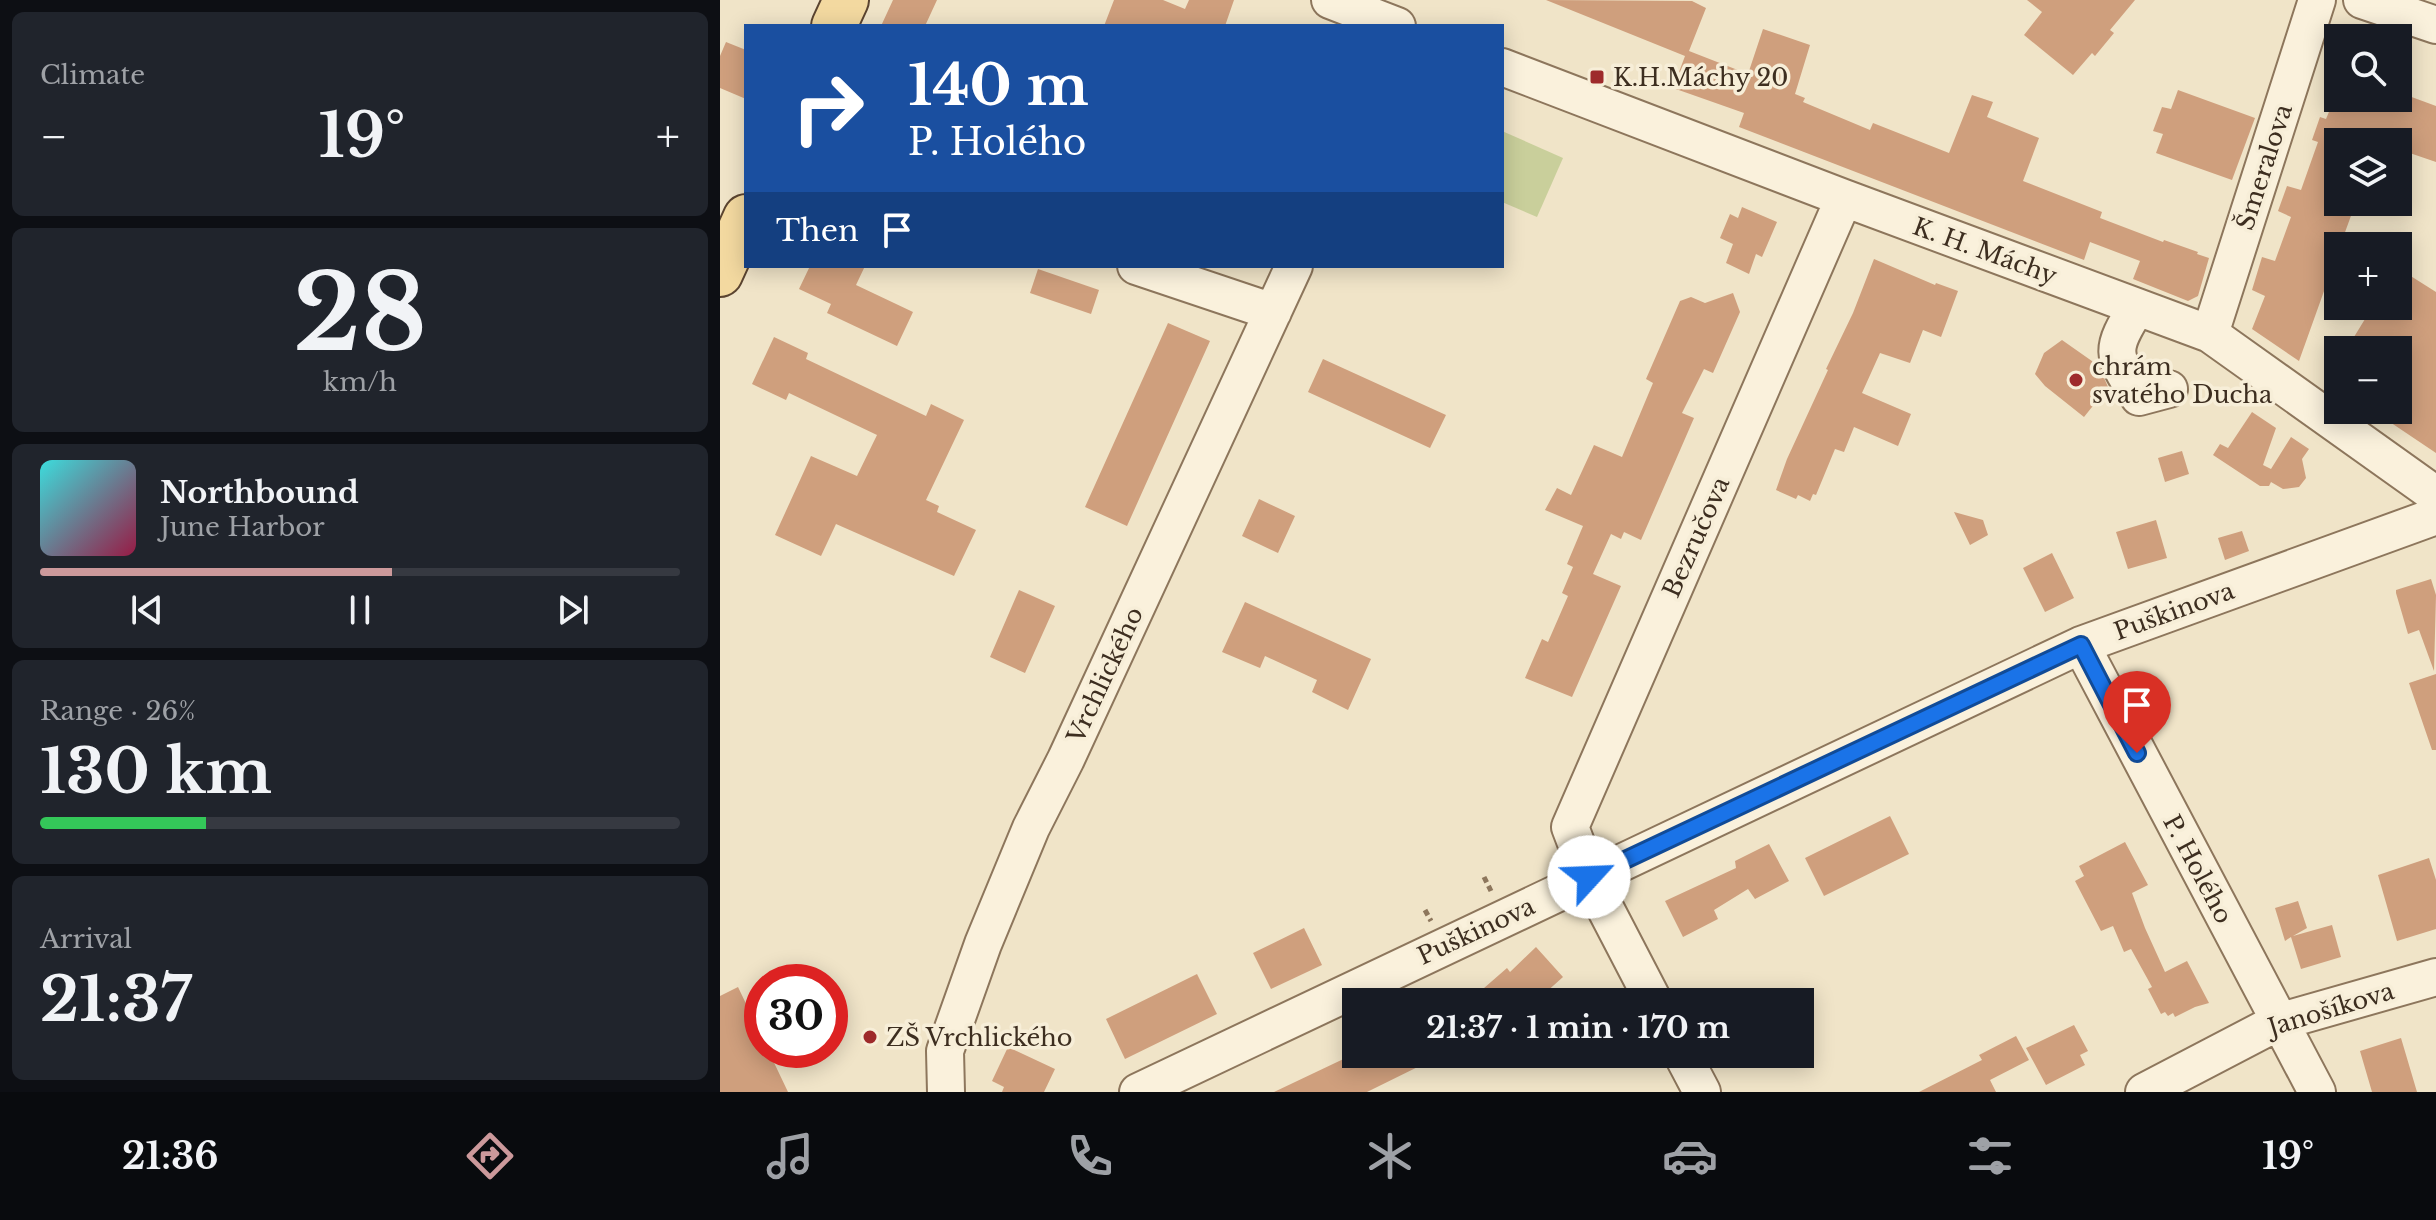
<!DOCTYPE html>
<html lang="en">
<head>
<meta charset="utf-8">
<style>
  :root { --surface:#171b24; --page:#20242c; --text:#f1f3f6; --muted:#9ea1a6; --line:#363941; --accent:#cc999b }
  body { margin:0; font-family:"Libre Baskerville",serif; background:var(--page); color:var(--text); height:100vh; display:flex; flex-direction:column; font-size:30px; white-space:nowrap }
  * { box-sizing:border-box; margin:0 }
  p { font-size:26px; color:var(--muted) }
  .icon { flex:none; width:44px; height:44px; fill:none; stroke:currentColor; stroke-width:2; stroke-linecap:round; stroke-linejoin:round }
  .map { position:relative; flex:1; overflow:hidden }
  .side { display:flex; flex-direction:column; gap:12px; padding:12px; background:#0d0f14; width:720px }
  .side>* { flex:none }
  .banner { position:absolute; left:24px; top:24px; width:760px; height:244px; border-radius:0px; box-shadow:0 4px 20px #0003; background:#1a4fa0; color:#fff; overflow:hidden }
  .tools { position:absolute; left:1604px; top:24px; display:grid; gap:16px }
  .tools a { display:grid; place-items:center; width:88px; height:88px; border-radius:0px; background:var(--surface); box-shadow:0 4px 20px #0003; font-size:40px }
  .speed { position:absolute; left:24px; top:964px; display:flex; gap:16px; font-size:40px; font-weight:700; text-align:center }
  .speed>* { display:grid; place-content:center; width:104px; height:104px; border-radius:50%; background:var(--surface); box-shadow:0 4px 20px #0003; line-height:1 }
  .speed .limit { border:12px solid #d22; background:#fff; color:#111 }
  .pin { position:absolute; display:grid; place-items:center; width:68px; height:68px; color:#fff; margin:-82px -34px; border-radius:50% 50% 50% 0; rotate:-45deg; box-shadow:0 0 8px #0007 }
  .pin .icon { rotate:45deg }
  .me { position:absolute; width:88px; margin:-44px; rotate:65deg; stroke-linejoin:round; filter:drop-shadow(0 0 6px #0008) }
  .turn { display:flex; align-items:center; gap:28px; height:168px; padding:0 32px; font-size:36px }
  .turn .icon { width:104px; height:104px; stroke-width:2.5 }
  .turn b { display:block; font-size:56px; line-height:68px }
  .then { display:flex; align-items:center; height:76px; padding:0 32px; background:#0003; gap:16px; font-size:30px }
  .big { font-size:60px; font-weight:700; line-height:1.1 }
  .side .widget { flex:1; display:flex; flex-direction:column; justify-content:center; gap:12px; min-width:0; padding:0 28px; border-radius:12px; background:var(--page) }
  .side .dial { align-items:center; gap:0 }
  .dial b { font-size:104px; line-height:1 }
  .song { display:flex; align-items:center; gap:24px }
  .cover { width:96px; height:96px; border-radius:12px; background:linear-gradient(135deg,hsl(180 70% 55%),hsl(340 70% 35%)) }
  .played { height:8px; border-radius:4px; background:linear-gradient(90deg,var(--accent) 55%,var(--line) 55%) }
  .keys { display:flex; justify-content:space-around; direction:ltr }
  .heat { display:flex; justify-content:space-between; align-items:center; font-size:44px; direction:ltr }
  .charge { height:12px; border-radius:6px; background:linear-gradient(90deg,#34c759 26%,var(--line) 0) }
  .trip { position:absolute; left:622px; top:988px; width:472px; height:80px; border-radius:0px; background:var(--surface); box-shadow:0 4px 20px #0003; font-weight:700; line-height:80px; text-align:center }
  .menu { display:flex; height:128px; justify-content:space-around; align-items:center; background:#090b0e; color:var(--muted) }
  .menu .icon { width:56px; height:56px }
  .menu .on { color:var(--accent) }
  .menu b { font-size:36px; color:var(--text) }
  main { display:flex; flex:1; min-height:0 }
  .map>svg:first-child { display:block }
  .green { fill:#c9cf9b }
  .building { fill:#cf9f7d }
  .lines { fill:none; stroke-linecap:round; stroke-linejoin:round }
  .minor-casing { stroke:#8d765c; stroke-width:40 }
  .major-casing { stroke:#5b4430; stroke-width:48 }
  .path { stroke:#8d765c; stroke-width:5; stroke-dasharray:6 4; stroke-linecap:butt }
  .minor { stroke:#faf1dc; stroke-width:36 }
  .major { stroke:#f3d9a0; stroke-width:44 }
  .route-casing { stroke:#114b97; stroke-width:20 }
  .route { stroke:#1a73e8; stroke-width:14 }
  .poi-dot { fill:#9e2a2b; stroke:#f7eed8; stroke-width:3 }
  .labels { text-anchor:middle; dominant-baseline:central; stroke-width:7; stroke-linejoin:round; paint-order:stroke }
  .poi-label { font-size:24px; fill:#3d2e20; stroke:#f7eed8; text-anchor:start }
  .street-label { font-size:24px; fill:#3d2e20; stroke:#f7eed8 }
</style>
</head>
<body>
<main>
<section class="side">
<div class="widget"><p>Climate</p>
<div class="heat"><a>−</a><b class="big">19°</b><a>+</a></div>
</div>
<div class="widget dial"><b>28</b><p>km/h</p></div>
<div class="widget">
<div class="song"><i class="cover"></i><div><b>Northbound</b><p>June Harbor</p></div></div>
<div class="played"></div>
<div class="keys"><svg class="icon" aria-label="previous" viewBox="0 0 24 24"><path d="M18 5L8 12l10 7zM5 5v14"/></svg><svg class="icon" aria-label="pause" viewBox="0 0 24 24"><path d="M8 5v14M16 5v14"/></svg><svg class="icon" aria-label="next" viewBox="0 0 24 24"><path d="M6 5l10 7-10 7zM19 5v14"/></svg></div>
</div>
<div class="widget"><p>Range · 26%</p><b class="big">130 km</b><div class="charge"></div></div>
<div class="widget"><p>Arrival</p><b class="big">21:37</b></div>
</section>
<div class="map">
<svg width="1716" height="1092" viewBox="0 0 1716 1092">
  <rect width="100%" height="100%" fill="#f0e4c8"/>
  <path class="green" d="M782,131L843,158L817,217L782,202Z"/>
  <path class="building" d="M173,0H217L205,26H161Z
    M394,0H443L465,9L469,0H514L505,26H384Z
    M826,0L972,1L986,8L969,51L1028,74L1043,29L1090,45L1075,94L1085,98L1083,102L1150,130L1153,123L1229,153L1252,95L1273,102L1267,117L1319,138L1303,181L1382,212L1380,218L1443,242L1444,240L1478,252L1477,254L1489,258L1478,296L1468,301L1413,279L1420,261L1370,242L1364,260L1019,127L1024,113L953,88L965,56Z
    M1307,0H1415L1390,30L1394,33L1375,56L1372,53L1353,75L1304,35L1322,12Z
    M6,42L26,50V99L0,88V56Z
    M1458,90L1535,118L1512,180L1436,153L1443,134L1433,131L1442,107L1451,109Z
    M1678,92L1716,106V162L1678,149V142H1618V202H1636L1620,246H1618V252L1579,361L1532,329L1545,296L1532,290L1542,257L1555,261L1571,217L1558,211L1567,186L1581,190L1598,142L1592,140L1600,117L1606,119L1616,95L1618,98H1678Z
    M1022,207L1057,222L1042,257L1036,254L1029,274L1006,263L1013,244L1000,238L1010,214L1018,218Z
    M1154,259L1215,285L1216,283L1238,291L1221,337L1203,330L1190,363L1160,353L1142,393L1191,414L1178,446L1134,427L1124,452L1115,449L1096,495L1093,494L1090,501L1078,495L1076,499L1056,490L1067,459L1108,370L1106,369L1133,313Z
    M90,266H145L136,285L193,312L177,346L107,313L111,304L79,289Z
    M1678,268L1716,292V453L1652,410H1678V350H1626L1653,306H1678Z
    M318,269L379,290L371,314L310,293Z
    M1013,293L1020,312L993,373L984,369L962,413L974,418L921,540L904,532L901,539L891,534L873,574L901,586L852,697L805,678L822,639L828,642L848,596L842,593L853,567L847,564L863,526L825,510L837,488L851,495L874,445L902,457L933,383L926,379L960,301L971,297L985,303Z
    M448,323L490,341L407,526L365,507Z
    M54,337L88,353L86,359L206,416L211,404L244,420L206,500L219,506L217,512L256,530L234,576L116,524L101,556L55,535L91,456L137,476L157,435L69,393L66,400L32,384Z
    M1342,340L1379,366L1388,387L1364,417L1325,386L1315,374L1324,353Z
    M603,359L726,415L710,448L588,392Z
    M1532,412L1556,428L1543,465L1551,469L1571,437L1589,449L1582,459L1586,478L1579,487L1563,489L1551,482L1549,486H1540L1493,455L1500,444L1508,448Z
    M1462,451L1469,474L1445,482L1438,458Z
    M539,499L575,516L558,553L522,536Z
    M1234,512L1263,520L1268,535L1250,545Z
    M1436,520L1447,558L1408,569L1396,532Z
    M1522,531L1529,551L1505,560L1498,538Z
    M1332,553L1354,598L1325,612L1303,568Z
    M1711,579L1716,595L1714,671L1699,630L1688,634L1676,593V590Z
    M299,590L335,606L305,673L270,657Z
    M525,602L651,659L628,710L592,692L597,680L545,656L540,668L502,652Z
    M1716,674V750H1712L1689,683Z
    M1170,816L1189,854L1104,896L1085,858Z
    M1405,842L1428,885L1412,893L1425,928L1445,972L1467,961L1489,1003L1475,1007L1455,1017L1453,1013L1448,1016L1445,1012L1441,1014L1428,989L1432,987L1411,949L1404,952L1393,926L1381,931L1355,881L1364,876L1359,866Z
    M1049,844L1069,881L1035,899L1028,889L994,910L998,919L963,937L945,901L1016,868L1015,861Z
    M1709,858L1716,880V929L1677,941L1658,875Z
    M1578,901L1587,928L1573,936L1612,925L1621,957L1581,969L1571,937L1565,941L1555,908Z
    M584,928L602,965L551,989L533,953Z
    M816,947L843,977L815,1002H748L787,968L790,972Z
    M477,974L497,1014L405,1059L386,1019Z
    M18,987L42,1037V1050H48L68,1092H0V996Z
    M1354,1025L1368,1051L1360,1055L1365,1065L1326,1085L1306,1048Z
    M1296,1036L1309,1060L1270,1080L1276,1092H1199L1262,1060L1259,1055Z
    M1681,1038L1697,1092H1652L1640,1051Z
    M288,1047L335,1069L324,1092H282L284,1087L272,1081Z
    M634,1054H724L647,1092H554Z"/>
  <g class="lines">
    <defs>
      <path id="minor" d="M610,0L677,26
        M1642,0L1716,25
        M782,67L1124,198L1490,334L1716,495
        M416,266L553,312
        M1417,307C1389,351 1392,354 1419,397L1449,389
        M1490,334L1597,0
        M1361,645L1597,1092
        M934,1002L869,877L850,827L1124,198
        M962,1054L982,1092
        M226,1092L225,1051L263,944L311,828L346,759L574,266
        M418,1092L1361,645L1716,516
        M1424,1092L1558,1022L1716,977"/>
      <path id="major" d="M114,26L126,0
        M0,274L26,217"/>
    </defs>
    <use href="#minor" class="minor-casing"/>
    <use href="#major" class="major-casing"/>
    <path class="path" d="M764,877L771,891
      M705,910L711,921"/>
    <use href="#minor" class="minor"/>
    <use href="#major" class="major"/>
  </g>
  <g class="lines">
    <defs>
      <path id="route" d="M869,877L1361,645L1417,753"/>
    </defs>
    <use href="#route" class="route-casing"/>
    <use href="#route" class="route"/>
  </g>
  <g class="poi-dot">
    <rect x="869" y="69" width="16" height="16" rx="4"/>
    <circle cx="1356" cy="380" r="8"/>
    <circle cx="150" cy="1037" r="8"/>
  </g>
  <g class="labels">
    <g class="poi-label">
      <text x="893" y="77">K.H.Máchy 20</text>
      <text x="1372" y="366">chrám<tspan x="1372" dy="28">svatého Ducha</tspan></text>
      <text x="166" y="1037">ZŠ Vrchlického</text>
    </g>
    <g class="street-label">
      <text transform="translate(1544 167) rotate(-72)">Šmeralova</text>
      <text transform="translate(1265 251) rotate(20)">K. H. Máchy</text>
      <text transform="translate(976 537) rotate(-66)">Bezručova</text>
      <text transform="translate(1454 611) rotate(-20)">Puškinova</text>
      <text transform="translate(385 675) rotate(-65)">Vrchlického</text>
      <text transform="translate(1478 869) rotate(62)">P. Holého</text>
      <text transform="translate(756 931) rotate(-25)">Puškinova</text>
      <text transform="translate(1611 1009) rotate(-17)">Janošíkova</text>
    </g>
  </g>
</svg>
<div class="tools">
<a><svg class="icon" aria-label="search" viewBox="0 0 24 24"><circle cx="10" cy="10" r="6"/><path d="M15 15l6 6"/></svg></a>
<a><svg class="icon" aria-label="layers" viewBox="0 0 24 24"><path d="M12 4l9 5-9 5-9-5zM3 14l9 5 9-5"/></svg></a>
<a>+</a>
<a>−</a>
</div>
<div class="speed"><div class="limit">30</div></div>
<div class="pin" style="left:1417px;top:753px;background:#d93025"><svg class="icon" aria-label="arrive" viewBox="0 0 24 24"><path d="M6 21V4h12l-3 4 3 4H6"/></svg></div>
<svg class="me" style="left:869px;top:877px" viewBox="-20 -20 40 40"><circle r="19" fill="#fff"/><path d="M0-13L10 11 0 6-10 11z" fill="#1a73e8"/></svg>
<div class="trip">21:37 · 1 min · 170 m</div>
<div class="banner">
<div class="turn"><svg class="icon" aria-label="right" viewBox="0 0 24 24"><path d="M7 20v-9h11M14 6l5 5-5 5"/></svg><div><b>140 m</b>P. Holého</div></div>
<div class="then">Then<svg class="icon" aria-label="arrive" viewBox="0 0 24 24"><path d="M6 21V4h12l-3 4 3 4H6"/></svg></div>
</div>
</div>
</main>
<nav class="menu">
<b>21:36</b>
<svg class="icon on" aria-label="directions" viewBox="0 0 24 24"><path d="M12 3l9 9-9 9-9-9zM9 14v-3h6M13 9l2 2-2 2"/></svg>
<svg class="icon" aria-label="music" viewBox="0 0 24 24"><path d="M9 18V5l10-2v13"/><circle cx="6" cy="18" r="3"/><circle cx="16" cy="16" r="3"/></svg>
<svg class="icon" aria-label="phone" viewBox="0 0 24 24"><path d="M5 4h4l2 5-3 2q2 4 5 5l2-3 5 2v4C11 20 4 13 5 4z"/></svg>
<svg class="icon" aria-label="climate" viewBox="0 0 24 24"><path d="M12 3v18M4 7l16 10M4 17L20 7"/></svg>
<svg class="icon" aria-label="car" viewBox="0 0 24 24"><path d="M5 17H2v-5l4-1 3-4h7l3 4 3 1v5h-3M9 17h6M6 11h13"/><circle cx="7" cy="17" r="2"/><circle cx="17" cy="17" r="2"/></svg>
<svg class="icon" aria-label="filters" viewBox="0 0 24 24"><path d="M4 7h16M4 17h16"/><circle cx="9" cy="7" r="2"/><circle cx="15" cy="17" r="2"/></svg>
<b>19°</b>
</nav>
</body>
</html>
